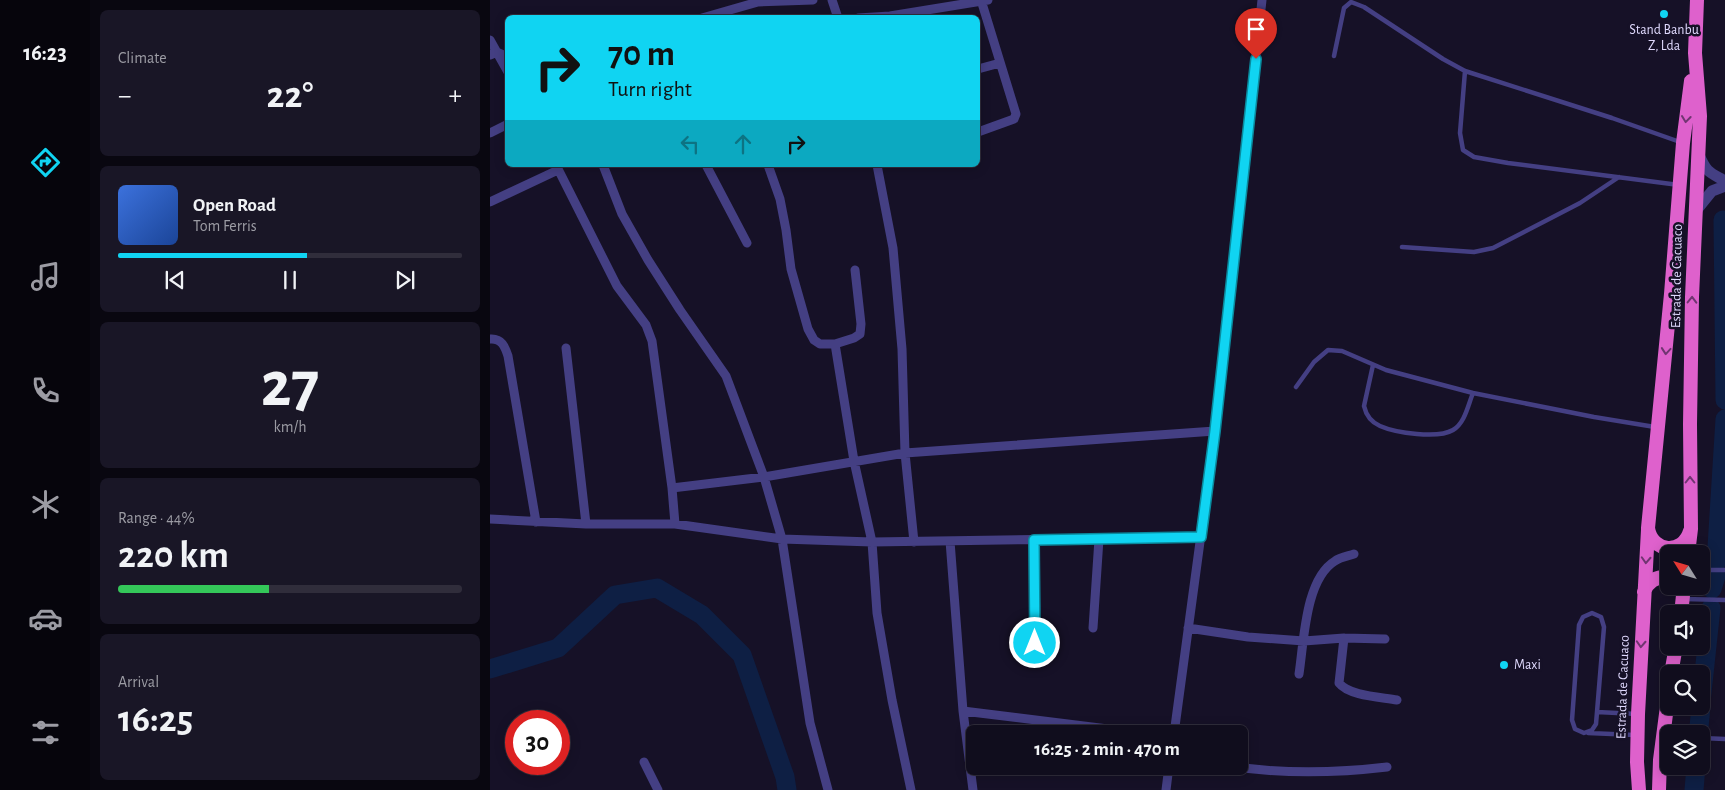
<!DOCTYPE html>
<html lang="en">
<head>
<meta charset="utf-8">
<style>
  :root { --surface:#100d1d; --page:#191626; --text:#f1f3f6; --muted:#9c9ca4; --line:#302d3b; --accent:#10d4f2 }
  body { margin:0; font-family:"Alegreya Sans",sans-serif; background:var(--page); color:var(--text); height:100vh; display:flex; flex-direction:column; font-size:19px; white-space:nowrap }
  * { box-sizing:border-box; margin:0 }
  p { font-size:16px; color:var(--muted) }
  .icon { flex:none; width:28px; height:28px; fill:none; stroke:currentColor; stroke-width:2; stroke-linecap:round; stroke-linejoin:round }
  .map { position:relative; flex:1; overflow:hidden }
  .sheet { display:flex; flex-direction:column; gap:10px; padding:10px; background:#090710; width:400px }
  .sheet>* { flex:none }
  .guide { position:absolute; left:15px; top:15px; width:475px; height:152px; border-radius:8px; box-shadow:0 2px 12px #0003,0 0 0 1px var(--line); background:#10d4f2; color:#111; overflow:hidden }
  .needle { width:32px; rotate:307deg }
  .fabs { position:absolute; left:1170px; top:545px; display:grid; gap:10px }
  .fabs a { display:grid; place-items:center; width:50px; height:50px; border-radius:8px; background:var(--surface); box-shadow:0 2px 12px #0003,0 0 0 1px var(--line); font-size:25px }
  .speed { position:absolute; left:15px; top:710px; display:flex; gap:10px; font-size:25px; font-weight:700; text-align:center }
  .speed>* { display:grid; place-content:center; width:65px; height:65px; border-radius:50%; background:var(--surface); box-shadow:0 2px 12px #0003,0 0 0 1px var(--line); line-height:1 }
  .speed .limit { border:8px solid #d22; background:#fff; color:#111 }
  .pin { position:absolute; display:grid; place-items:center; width:42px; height:42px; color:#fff; margin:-51px -21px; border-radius:50% 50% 50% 0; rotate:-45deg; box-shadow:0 0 5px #0007 }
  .pin .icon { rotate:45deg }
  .me { position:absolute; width:55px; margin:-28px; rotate:0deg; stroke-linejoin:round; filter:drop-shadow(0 0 4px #0008) }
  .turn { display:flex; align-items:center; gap:18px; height:105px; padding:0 20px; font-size:22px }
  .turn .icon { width:65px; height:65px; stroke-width:2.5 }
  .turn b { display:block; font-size:35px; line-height:42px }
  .lanes { display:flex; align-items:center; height:48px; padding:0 20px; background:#0003; justify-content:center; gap:25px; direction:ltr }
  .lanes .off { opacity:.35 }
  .big { font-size:38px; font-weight:700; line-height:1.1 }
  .sheet .tile { flex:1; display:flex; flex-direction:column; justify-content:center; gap:8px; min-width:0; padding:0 18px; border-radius:8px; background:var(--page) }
  .sheet .dial { align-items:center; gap:0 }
  .dial b { font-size:65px; line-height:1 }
  .song { display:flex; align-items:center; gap:15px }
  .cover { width:60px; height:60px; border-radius:8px; background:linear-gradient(135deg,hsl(220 70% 55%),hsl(220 70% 35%)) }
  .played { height:5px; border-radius:2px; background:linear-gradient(90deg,var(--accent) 55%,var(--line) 55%) }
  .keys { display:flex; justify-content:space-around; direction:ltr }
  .heat { display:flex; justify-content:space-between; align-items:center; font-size:28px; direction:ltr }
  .charge { height:8px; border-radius:4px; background:linear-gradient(90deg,#34c759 44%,var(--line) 0) }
  .trip { position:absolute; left:476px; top:725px; width:282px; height:50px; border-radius:8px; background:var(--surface); box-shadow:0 2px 12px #0003,0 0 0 1px var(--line); font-weight:700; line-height:50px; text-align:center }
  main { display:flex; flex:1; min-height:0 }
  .dock { display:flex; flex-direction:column; width:90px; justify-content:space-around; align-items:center; background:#06050c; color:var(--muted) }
  .dock .icon { width:35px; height:35px }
  .dock .current { color:var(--accent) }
  .dock b { font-size:22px; color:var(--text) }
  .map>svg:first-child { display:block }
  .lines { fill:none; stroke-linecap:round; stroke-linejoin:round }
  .river { stroke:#0e1f44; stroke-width:19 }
  .service { stroke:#443f83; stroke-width:4.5 }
  .minor { stroke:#443f83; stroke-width:9 }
  .tertiary { stroke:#443f83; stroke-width:11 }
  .trunk { stroke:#de61cc; stroke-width:14 }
  .oneway { stroke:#703571 }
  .route-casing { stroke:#0a8a9d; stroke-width:12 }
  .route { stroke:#10d4f2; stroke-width:9 }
  .poi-dot { fill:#10d4f2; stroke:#161127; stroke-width:2 }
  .labels { text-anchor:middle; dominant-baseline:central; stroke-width:5; stroke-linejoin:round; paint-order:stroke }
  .poi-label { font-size:14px; fill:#dfd9fd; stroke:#161127 }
  .street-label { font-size:14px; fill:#dfd9fd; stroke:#161127 }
</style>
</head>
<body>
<main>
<nav class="dock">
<b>16:23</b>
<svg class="icon current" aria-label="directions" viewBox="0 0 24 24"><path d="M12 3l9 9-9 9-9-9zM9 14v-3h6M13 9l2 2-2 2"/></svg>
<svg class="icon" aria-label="music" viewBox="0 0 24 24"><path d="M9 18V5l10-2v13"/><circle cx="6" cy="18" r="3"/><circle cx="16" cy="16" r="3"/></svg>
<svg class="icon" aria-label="phone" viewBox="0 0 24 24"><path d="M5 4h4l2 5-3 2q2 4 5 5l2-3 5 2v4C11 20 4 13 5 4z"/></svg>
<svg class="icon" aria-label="climate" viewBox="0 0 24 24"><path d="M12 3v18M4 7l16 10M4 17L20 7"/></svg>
<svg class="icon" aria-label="car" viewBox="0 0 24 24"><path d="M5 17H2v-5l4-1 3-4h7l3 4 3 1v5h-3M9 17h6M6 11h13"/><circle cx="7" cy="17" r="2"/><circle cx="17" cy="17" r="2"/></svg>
<svg class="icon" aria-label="filters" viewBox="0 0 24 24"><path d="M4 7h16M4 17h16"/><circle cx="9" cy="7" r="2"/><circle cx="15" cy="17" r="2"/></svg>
</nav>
<section class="sheet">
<div class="tile"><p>Climate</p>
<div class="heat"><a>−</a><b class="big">22°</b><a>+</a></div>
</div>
<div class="tile">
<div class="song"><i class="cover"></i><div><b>Open Road</b><p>Tom Ferris</p></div></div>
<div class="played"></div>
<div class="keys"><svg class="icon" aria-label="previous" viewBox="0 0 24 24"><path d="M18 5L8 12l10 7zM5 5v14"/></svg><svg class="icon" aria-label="pause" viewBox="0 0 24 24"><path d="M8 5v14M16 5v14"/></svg><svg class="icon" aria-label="next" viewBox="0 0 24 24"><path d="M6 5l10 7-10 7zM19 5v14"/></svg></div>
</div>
<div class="tile dial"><b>27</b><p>km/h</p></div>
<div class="tile"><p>Range · 44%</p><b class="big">220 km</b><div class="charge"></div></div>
<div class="tile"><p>Arrival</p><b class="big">16:25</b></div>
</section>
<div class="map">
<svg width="1235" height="790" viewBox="0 0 1235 790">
  <rect width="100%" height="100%" fill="#161127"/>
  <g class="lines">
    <path class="river" d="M1233,220L1235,400
      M1226,563L1235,419
      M1222,589L1226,576
      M0,669L68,648L125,595L167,588L212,615L252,655L295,777L297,790
      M1211,702L1221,608
      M1209,727L1211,706
      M1204,790L1206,766"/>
    <path class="service" d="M844,56L854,8L861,2L874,7L953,59L975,71L1122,118L1190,142
      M975,71L970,133L973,150L984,157L1018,163L1189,185
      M912,247L984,252L1003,248L1090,203L1129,177
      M883,365L874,406C876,415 881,422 890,426C906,433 948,439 963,430C975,423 978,405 983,393
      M806,387L824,362L838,350L852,351L896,370L983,393L1104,417L1165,427
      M1211,570H1235
      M1194,599L1235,600
      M1102,613L1111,617L1114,627L1106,724L1102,730L1094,733L1085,729L1082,720L1089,625L1093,617Z
      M1107,712L1147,714
      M1178,725L1185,734
      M1098,733L1145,735
      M1211,738L1235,739"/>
    <path class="minor" d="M342,0L348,18
      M212,18L268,2L323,0
      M368,18L400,16L498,0
      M0,40L18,72
      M0,55L7,52L18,57
      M488,69L510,63
      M488,132L524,119L526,114L491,0
      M0,133L18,124
      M66,165L127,286L156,325L162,341L182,488L185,524
      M113,165L132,214L158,260L190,310L236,376L274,477L292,539L320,723L338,790
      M216,165L257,243
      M278,165L290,199L296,230L301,269L318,329L324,340L330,344H345L364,338L370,334L371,324L365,270
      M387,165L403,248L412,349L415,453L424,542
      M0,202L68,170
      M0,339C12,338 15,347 18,356L46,522
      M345,344L364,461L382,542L387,613L402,700L421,790
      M76,348L96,524
      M182,488L274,477L415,453L725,431
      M0,519L96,524H185L292,539L382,542L711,537
      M544,540L545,643
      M460,541L473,711L483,790
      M603,628L609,539
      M698,628L758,637L814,641L854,638L895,639
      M854,638L849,683C859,696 891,697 907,700
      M809,674C814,642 815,579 845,561C850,557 858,556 864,554
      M473,711L658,734
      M684,734L725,431L772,0
      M154,762L168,790
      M740,766C791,774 846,773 897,767
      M676,790L679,766"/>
    <path class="tertiary" d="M1209,155C1217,173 1219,172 1235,181
      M1205,212L1222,191L1235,186"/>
    <path class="trunk" d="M1200,531C1193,555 1162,553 1158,528L1181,294L1193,143L1201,81
      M1198,554L1201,529L1200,424L1202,297L1210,116L1205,53L1207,0
      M1154,592C1158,581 1167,576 1179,577
      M1191,614L1194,586
      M1181,674L1186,646
      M1149,790L1147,762L1148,714L1158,530
      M1169,790L1170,760L1179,691"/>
  </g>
  <defs><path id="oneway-chevron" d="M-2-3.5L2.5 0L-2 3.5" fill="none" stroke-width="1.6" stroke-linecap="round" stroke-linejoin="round" transform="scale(1.25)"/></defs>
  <g class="oneway">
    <use href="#oneway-chevron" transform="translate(1196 119) rotate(97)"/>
    <use href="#oneway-chevron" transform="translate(1202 300) rotate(-89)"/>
    <use href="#oneway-chevron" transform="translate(1176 351) rotate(95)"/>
    <use href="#oneway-chevron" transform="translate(1200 480) rotate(-90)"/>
    <use href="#oneway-chevron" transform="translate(1156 560) rotate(93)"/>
    <use href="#oneway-chevron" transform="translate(1151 644) rotate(93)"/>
  </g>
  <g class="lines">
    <defs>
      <path id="route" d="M545,643L544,540L711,537L725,431L766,59"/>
    </defs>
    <use href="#route" class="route-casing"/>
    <use href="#route" class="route"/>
  </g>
  <g class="poi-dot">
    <circle cx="1174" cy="14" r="5"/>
    <circle cx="1014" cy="665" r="5"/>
  </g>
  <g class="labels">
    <g class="poi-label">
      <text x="1174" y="30">Stand Banbu<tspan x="1174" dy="16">Z, Lda</tspan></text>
      <text x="1024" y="665" text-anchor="start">Maxi</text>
    </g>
    <g class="street-label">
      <text transform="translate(1187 276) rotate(-89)">Estrada de Cacuaco</text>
      <text transform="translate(1133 687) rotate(-88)">Estrada de Cacuaco</text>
    </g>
  </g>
</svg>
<div class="fabs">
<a><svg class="needle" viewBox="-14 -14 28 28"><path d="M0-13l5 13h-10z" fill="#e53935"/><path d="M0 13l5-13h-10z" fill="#9c9ca4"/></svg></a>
<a><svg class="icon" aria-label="sound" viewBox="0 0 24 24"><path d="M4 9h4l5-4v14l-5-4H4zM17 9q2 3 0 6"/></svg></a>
<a><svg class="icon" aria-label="search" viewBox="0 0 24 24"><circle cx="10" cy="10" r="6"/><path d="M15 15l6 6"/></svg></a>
<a><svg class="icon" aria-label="layers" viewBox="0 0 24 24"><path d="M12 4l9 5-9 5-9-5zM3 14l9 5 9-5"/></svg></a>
</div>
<div class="speed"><div class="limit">30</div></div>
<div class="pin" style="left:766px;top:59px;background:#d93025"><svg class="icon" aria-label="arrive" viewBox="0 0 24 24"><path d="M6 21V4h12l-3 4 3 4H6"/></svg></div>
<svg class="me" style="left:545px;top:643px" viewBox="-20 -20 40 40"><circle r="17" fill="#10d4f2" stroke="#fff" stroke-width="3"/><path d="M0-11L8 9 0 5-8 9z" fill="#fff"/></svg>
<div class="trip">16:25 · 2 min · 470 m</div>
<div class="guide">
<div class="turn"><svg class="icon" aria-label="right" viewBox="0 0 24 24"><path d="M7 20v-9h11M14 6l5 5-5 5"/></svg><div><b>70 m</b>Turn right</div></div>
<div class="lanes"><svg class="icon off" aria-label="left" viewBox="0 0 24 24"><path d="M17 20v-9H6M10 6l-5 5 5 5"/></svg><svg class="icon off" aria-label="ahead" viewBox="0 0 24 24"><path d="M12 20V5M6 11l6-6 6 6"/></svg><svg class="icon" aria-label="right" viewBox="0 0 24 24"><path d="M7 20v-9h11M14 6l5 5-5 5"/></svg></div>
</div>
</div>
</main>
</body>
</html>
